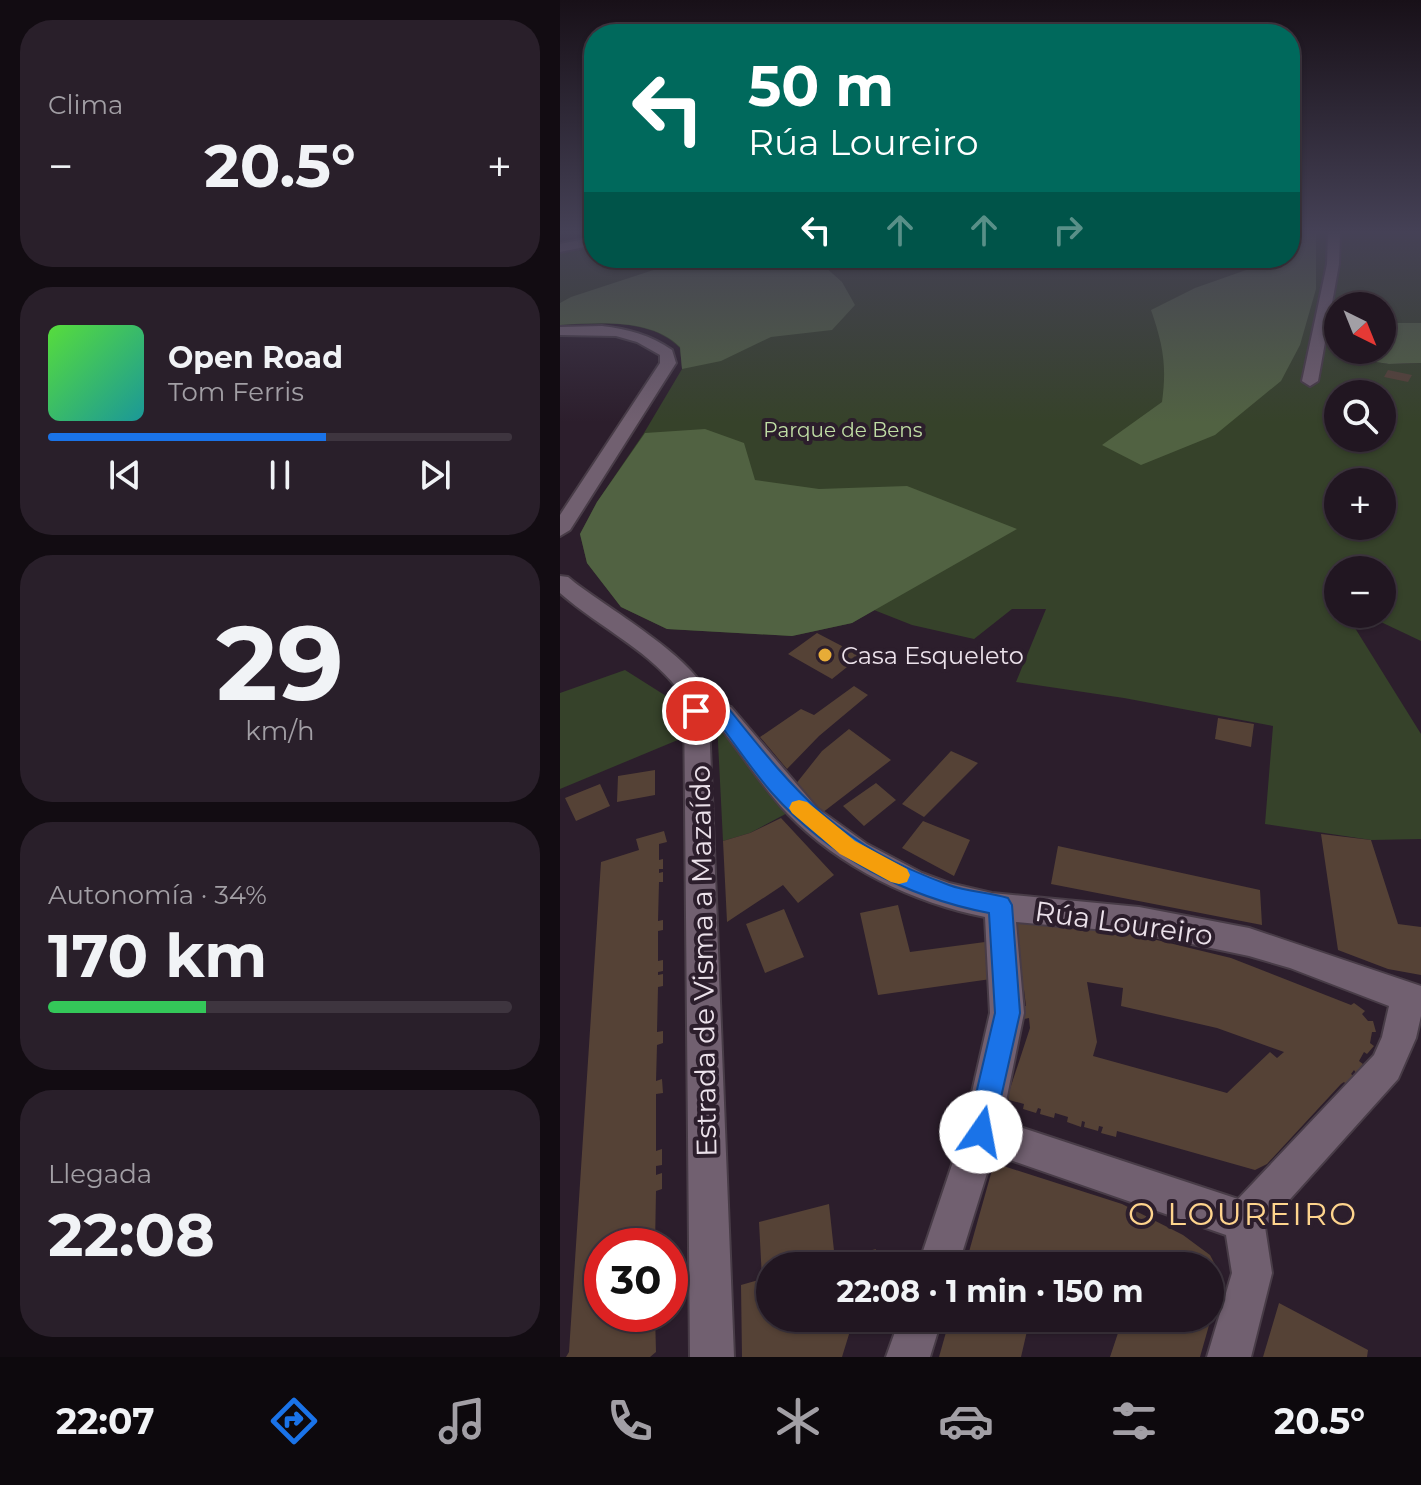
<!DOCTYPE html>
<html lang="es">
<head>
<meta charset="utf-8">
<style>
  :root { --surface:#211621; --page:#291f2a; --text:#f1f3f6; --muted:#a29fa5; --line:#3e353f; --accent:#1a73e8 }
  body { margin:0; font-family:Montserrat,sans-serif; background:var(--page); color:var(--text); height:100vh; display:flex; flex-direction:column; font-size:30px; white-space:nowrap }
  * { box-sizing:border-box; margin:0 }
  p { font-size:26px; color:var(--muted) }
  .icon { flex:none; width:44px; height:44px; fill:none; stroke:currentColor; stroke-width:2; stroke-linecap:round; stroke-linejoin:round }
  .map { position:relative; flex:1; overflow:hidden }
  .panel { display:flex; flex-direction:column; gap:20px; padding:20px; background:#120c12; width:560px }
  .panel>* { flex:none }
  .hud { position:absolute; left:24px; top:24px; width:716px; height:244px; border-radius:32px; box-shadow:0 2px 6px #0004,0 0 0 2px var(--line); background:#00695c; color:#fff; overflow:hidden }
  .needle { width:52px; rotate:137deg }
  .controls { position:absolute; left:764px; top:292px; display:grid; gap:16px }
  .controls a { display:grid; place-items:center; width:72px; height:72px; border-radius:50%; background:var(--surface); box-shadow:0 2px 6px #0004,0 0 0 2px var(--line); font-size:40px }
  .speed { position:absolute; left:24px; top:1228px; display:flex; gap:16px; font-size:40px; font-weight:700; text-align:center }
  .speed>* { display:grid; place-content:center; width:104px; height:104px; border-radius:50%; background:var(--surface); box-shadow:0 2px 6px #0004,0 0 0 2px var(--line); line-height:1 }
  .speed .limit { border:12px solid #d22; background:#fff; color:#111 }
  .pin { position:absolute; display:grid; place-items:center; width:68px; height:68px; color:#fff; margin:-34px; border:4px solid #fff; border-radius:50%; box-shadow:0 2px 8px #0007 }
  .me { position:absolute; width:88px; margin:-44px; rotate:12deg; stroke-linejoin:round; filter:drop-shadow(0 0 6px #0008) }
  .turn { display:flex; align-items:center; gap:28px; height:168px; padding:0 32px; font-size:36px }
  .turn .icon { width:104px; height:104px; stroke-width:2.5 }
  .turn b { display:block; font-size:56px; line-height:68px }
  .lanes { display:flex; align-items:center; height:76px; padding:0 32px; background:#0003; justify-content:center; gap:40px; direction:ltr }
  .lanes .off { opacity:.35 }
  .big { font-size:60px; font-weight:700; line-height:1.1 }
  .panel .card { flex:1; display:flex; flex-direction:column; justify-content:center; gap:12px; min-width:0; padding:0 28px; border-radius:32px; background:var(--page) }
  .panel .dial { align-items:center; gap:0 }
  .dial b { font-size:104px; line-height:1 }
  .song { display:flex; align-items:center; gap:24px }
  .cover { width:96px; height:96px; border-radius:12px; background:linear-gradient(135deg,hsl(110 70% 55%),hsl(180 70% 35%)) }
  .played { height:8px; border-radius:4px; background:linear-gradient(90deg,var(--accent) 60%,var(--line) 60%) }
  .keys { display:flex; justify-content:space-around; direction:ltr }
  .heat { display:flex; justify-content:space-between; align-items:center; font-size:44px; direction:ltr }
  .charge { height:12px; border-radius:6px; background:linear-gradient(90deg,#34c759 34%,var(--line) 0) }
  .trip { position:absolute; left:196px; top:1252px; width:468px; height:80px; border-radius:40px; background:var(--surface); box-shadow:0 2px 6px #0004,0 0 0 2px var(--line); font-weight:700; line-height:80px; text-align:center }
  .dock { display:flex; height:128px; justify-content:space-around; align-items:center; background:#0d090d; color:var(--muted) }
  .dock .icon { width:56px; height:56px }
  .dock .active { color:var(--accent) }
  .dock b { font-size:36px; color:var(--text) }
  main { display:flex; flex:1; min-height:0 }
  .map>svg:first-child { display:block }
  .green { fill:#36422a; fill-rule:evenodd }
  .forest { fill:#516242 }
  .building { fill:#554236; fill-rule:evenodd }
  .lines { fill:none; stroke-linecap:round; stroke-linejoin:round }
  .street-casing { stroke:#483c47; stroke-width:4 }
  .street { fill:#716070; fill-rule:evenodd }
  .route { fill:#1a73e8; stroke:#114b97; stroke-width:2 }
  .slow { fill:#f59e0b }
  .poi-dot { fill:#e7ac37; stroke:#2c1e2c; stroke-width:3 }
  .labels { text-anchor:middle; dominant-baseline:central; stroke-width:8; stroke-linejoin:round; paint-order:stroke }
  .far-park-label { font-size:20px; fill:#c0dea5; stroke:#2c1e2c }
  .poi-label { font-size:24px; fill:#ebe1ea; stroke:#2c1e2c; text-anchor:start }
  .near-street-label { font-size:28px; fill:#ebe1ea; stroke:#2c1e2c }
  .near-neighbourhood-label { font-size:32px; letter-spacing:2px; fill:#fed48d; stroke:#2c1e2c }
</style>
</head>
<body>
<main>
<section class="panel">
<div class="card"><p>Clima</p>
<div class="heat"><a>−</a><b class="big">20.5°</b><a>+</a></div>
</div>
<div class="card">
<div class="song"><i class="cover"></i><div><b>Open Road</b><p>Tom Ferris</p></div></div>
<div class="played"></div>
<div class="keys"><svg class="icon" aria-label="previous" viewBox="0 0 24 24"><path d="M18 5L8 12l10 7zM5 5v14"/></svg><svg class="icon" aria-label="pause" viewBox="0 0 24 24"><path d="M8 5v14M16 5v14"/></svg><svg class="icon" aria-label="next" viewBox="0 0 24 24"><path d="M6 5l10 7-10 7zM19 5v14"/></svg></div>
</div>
<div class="card dial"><b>29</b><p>km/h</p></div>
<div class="card"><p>Autonomía · 34%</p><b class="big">170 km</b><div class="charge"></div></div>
<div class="card"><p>Llegada</p><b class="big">22:08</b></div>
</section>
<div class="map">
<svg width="861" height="1357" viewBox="0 0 861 1357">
  <rect width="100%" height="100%" fill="#2c1e2c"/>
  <path class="green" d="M730,232H861V323H822V306H778V350H782L781,357L829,364L861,363V641L804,614H822V570H778V614H794L790,620L861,734V839L811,840L705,824L713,726L564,698L456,682L486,609H452L414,639L352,625L314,610L292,623L232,636L107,629L61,607L27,563L20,534L37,502L84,433L122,369L120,348C91,318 39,323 0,325V252L34,244V258H730ZM778,394H822V438H778ZM778,482H822V526H778Z
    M65,670L122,706L125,737L0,789V693Z
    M157,722L233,810L190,833L163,841Z"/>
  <path class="forest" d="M756,232V289L740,345L721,381L655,435L581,465L542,445L602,402C607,365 603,345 591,310L635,288L689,269L692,258H730V237Z
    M130,258H255L282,282L295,305L272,330L211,337L161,361L122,369L120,347C91,318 38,323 0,325V303L11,297Z
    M822,323H861V363L829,364L781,357L782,350H822Z
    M145,429L184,443L195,480L259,489L347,486L457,529L292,623L232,636L107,629L61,607L27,563L20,534L37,502L85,433Z"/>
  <path class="building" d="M828,370L852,375L848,382L824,377Z
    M257,633L301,656L272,679L228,654Z
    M294,686L308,695L259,736L227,769L200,737L241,709L254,715Z
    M658,718L694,724L691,747L655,739Z
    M289,729L331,760L262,813L235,785L262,751Z
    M391,751L418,763L364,817L342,804Z
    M95,770V795L57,802L58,776Z
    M316,783L336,800L304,826L283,806Z
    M40,784L50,806L16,821L5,798Z
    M221,818L274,875L238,903L223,885L167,922L163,841L190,833Z
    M363,821L410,840L394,876L342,848Z
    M104,831L107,842L99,844V860L103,859V869H99V873L103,872V882H99L98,921L103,920V930L98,931V961L103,960V971L98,972V975L103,974V986L98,987L97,1032L103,1031V1043L97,1045L96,1081L102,1079L103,1093L96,1094V1151L102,1149V1165L96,1166V1175L102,1173V1189L96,1191L95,1246H42V1314H95L96,1352L90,1357H6L9,1352L41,862L79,850L76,839Z
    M761,834L811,840L838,924L861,927V975L828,969L778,950Z
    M498,846L700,890L702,925L491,884Z
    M338,905L350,952L425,942L431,979L318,995L300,913Z
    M224,909L244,957L205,973L186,924Z
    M456,919L524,925V929L527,925L540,927L542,932L543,928L555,930L554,933L568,935V933L671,958L791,1005L794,1003L805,1011L802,1014L808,1021H813L816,1032H812L810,1043L814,1046L807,1054L804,1052L799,1061L803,1064L796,1073L794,1070L791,1074L796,1078L788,1086L784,1082L781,1084L707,1164L695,1170L557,1131L556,1137L541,1133L543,1127L539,1126L538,1131L524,1127L525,1122L522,1121L521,1127L507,1122L508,1117L495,1113L494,1118L480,1114L481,1109L478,1108L476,1113L463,1109L464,1104L449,1100L448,1095L470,1028L469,1018L464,1019L463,1006H466L464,990H461L459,978L463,977L459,975L458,964H461L456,950H460L455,937L458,936ZM527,982L563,988L561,1006L657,1028L724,1052L717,1058L710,1052L667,1093L533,1056L537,1042Z
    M434,1163L562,1204L623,1235L650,1255L661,1276V1283L640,1357H550L563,1318H650V1266H506L486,1260L484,1266H405Z
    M269,1204L275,1260L316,1249L311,1266H210V1318H294L282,1357H182L181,1285L202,1279L199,1222Z
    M719,1303L808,1350L807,1357H703Z
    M390,1318H470L461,1357H379Z"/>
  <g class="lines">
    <defs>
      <path id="street" d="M768,232H780L779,264L758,381L750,386L742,381L767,264Z
        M34,237V245L0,252V244Z
        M42,326C68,329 90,335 112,350L116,363L10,530L0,536V515L100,363V355L77,342L56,336L0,335V327Z
        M0,576L8,577C39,604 147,663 149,703L171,707L257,808L307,844L362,873L389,883L432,893L579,907L689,928L861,986V1016L856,1038L838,1079L705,1227L712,1273L691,1357H647L672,1273L666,1235L433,1154L398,1266H358L403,1132L430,1013L425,917C354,903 279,867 228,814C204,789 185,759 164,732L155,721H149L174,1357H130L124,697C92,651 41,629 0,593ZM456,922L579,933L689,956L730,968L829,1006L822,1037L814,1055L678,1199L442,1121L464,1013Z
        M340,1318H382L370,1357H326Z"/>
    </defs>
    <use href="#street" class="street-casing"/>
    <use href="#street" class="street"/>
  </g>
  <linearGradient id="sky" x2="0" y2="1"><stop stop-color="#181018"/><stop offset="0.55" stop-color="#454156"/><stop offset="1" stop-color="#454156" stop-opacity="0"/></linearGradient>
  <rect width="861" height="422" fill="url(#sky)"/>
  <path class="route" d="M136,705L169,709C239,797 279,845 389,885C408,892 429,892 448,898L452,905L460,1013L431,1142L421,1146L411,1142L407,1132L435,1013L429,913C346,897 269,857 212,793C192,770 175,744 156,719L130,716L127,711Z"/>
  <path class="slow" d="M239,800L247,802L295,841L347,869L350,875L347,882L339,884L331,882L280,854L232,813L229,808L232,802Z"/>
  <circle class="poi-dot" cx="265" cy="655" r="8"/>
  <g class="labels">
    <g class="far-park-label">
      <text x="283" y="430">Parque de Bens</text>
    </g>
    <g class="poi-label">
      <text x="281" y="655">Casa Esqueleto</text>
    </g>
    <g class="near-street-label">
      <text transform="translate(564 923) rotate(8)">Rúa Loureiro</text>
      <text transform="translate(143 961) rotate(-91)">Estrada de Visma a Mazaído</text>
    </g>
    <g class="near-neighbourhood-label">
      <text x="683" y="1213">O LOUREIRO</text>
    </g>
  </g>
</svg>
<div class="controls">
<a><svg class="needle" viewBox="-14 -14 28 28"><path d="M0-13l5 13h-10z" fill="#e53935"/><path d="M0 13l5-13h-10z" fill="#a29fa5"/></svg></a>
<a><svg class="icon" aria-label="search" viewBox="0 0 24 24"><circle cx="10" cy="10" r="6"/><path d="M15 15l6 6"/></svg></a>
<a>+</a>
<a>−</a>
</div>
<div class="speed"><div class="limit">30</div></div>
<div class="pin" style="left:136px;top:711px;background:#d93025"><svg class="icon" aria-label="arrive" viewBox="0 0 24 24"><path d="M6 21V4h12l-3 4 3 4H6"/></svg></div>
<svg class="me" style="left:421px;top:1132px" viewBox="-20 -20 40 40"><circle r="19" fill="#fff"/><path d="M0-13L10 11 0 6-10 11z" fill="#1a73e8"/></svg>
<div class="trip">22:08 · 1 min · 150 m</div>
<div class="hud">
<div class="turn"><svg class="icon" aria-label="left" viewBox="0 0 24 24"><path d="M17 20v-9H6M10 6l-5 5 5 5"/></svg><div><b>50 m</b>Rúa Loureiro</div></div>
<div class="lanes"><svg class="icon" aria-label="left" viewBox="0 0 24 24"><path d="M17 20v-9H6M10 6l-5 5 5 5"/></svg><svg class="icon off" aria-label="ahead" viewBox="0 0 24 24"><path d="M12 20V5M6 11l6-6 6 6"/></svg><svg class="icon off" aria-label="ahead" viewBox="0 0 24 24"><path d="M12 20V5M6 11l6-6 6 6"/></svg><svg class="icon off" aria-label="right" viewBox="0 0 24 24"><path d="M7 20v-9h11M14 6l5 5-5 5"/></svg></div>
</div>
</div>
</main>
<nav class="dock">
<b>22:07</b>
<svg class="icon active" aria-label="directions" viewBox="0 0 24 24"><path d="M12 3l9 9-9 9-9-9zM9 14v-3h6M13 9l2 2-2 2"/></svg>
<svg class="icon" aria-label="music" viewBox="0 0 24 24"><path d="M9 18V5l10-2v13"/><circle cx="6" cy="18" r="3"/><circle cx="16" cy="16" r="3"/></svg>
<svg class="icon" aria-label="phone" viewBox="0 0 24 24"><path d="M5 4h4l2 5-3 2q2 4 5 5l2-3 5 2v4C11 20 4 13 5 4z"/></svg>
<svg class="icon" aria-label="climate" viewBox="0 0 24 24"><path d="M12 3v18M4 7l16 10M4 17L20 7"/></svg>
<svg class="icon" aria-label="car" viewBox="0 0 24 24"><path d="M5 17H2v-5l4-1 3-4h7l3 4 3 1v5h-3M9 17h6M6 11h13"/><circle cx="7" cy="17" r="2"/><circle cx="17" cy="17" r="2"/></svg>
<svg class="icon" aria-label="filters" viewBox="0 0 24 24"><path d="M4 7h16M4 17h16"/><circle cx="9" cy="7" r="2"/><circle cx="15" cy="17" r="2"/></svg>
<b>20.5°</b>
</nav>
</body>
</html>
